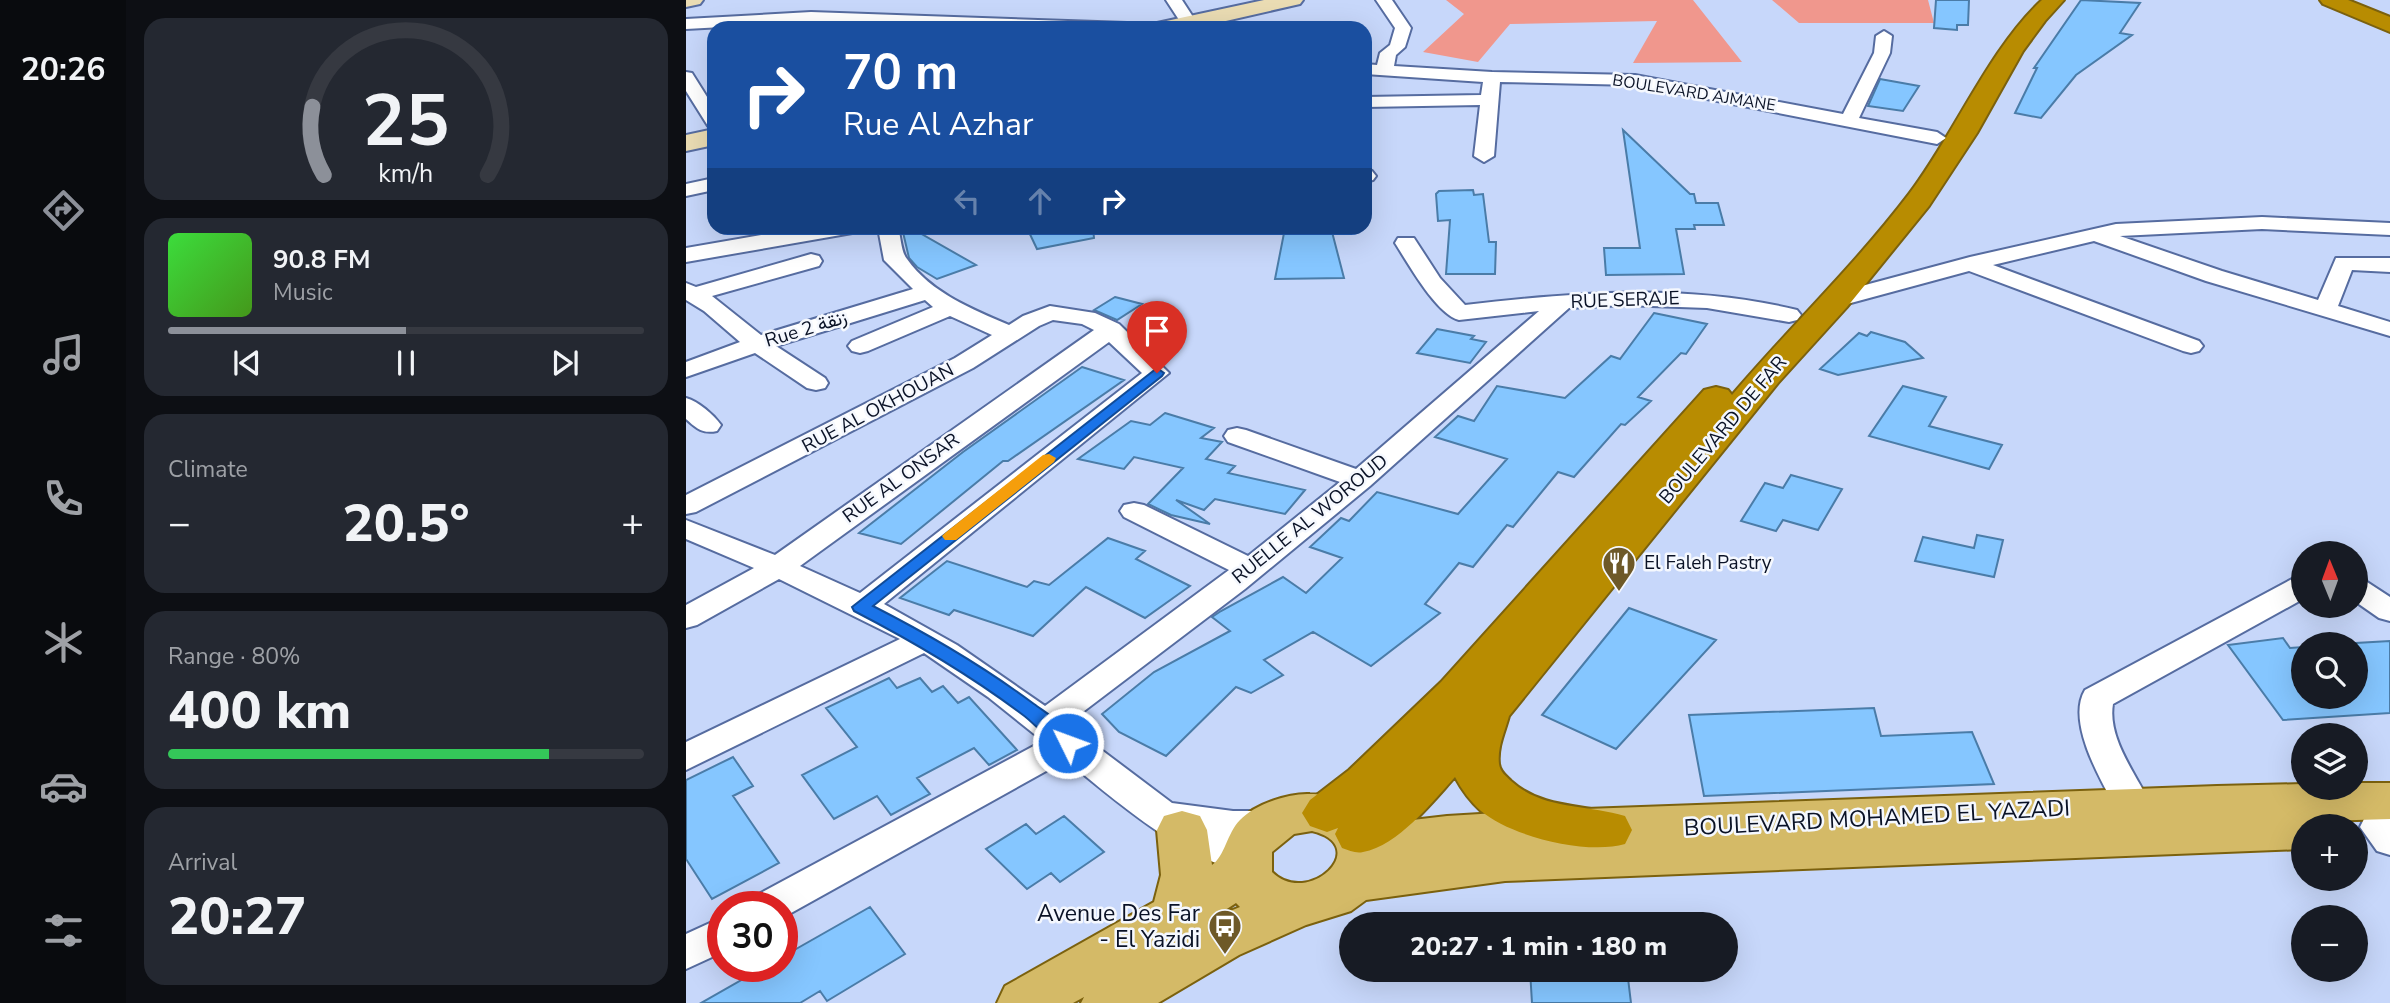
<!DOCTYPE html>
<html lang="en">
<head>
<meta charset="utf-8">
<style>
  :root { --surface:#171b24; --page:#242831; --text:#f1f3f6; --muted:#9ea1a6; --line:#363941; --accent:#8c9099 }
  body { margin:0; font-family:"Nunito Sans",Vazirmatn,sans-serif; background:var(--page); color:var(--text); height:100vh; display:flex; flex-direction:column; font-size:26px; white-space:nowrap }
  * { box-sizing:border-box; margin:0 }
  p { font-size:23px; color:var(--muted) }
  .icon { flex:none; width:38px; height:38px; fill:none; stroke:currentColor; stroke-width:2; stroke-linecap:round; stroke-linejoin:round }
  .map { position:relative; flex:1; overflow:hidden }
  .drawer { display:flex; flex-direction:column; gap:18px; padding:18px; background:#0d0f14; width:560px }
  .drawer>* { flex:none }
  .hud { position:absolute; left:21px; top:21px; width:665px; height:214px; border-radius:21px; box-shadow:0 7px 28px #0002; background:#1a4fa0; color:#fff; overflow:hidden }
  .needle { width:46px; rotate:359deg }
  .tools { position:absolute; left:1605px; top:541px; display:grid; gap:14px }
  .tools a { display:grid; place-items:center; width:77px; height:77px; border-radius:50%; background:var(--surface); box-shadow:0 7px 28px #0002; font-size:35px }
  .speed { position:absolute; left:21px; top:891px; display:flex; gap:14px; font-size:35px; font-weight:700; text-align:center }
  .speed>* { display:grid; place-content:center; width:91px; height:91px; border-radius:50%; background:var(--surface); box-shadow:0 7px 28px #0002; line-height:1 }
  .speed .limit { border:10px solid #d22; background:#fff; color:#111 }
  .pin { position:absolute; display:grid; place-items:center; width:60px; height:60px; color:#fff; margin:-72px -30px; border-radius:50% 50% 50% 0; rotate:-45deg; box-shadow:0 0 7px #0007 }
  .pin .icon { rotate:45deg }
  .me { position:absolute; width:77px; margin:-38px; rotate:312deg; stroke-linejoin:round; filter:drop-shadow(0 0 5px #0008) }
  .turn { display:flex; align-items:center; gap:24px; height:147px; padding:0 21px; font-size:32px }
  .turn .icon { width:91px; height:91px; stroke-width:2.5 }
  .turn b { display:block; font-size:49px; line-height:60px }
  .lanes { display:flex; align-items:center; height:66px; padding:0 21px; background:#0003; justify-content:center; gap:35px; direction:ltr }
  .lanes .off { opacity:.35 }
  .big { font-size:52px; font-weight:800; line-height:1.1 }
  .drawer .widget { flex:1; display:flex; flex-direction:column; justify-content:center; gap:10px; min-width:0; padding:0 24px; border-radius:21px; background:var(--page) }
  .drawer .dial { align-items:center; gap:0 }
  .dial svg { height:182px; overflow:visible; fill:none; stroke:var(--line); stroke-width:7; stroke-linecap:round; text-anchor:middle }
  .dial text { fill:var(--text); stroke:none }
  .song { display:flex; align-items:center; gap:21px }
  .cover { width:84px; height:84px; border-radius:10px; background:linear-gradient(135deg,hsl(120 70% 55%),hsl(100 70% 35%)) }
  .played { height:7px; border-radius:4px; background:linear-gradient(90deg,var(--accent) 50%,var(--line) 50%) }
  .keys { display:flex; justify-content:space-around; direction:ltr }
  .heat { display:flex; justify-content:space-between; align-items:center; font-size:38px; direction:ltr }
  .charge { height:10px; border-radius:5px; background:linear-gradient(90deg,#34c759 80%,var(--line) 0) }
  .trip { position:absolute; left:653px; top:912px; width:399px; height:70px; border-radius:35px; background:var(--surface); box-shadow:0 7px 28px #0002; font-weight:800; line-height:70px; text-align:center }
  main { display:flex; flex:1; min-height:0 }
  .dock { display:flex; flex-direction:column; width:126px; justify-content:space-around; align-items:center; background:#090b0e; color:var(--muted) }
  .dock .icon { width:49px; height:49px }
  .dock .on { color:var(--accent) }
  .dock b { font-size:32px; color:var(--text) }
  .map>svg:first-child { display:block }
  .green { fill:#f0978d }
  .building { fill:#85c6ff; stroke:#4a7ca8; stroke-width:2 }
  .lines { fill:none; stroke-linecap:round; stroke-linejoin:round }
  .street-casing { stroke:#566ca0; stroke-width:4 }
  .secondary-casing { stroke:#566ca0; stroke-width:4 }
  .primary-casing { stroke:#7b610e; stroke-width:4 }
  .highway-casing { stroke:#7b610e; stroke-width:4 }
  .street { fill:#fff; fill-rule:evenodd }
  .secondary { fill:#eadcb3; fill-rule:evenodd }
  .primary { fill:#d4ba67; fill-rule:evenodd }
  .highway { fill:#b88c01; fill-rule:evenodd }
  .route { fill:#1a73e8; stroke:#114b97; stroke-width:2 }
  .slow { fill:#f59e0b }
  .labels { text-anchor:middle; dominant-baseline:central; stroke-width:5; stroke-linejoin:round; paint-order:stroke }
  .far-street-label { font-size:16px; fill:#0a1226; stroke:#f5f8fe }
  .street-label { font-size:19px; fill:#0a1226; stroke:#f5f8fe }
  .poi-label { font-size:19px; fill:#0a1226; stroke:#f5f8fe; text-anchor:start }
  .near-street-label { font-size:23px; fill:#0a1226; stroke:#f5f8fe }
  .near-poi-label { font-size:23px; fill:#0a1226; stroke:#f5f8fe; text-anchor:end }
</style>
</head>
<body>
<main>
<nav class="dock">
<b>20:26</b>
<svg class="icon on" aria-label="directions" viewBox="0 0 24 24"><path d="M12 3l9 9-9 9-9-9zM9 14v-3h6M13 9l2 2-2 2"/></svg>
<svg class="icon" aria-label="music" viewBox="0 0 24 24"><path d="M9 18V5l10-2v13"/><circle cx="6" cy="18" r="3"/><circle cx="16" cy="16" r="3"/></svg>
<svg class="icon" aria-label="phone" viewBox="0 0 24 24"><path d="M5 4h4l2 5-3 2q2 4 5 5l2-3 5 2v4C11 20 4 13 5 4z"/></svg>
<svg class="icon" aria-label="climate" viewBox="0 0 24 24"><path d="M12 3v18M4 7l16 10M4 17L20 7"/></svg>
<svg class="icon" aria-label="car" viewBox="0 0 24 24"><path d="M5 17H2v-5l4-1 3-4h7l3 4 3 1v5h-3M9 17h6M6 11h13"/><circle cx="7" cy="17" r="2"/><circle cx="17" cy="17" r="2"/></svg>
<svg class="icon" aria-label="filters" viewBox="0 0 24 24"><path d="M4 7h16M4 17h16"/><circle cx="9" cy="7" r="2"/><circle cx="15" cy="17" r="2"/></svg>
</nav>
<section class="drawer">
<div class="widget dial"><svg viewBox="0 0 100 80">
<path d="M14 69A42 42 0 1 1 86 69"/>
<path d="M14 69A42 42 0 0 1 9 39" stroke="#8c9099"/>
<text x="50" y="56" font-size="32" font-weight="700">25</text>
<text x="50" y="72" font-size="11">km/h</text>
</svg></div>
<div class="widget">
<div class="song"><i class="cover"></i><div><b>90.8 FM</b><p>Music</p></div></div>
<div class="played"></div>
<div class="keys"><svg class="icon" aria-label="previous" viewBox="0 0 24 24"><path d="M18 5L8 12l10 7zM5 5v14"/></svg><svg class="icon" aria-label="pause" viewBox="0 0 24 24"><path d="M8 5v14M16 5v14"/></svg><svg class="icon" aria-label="next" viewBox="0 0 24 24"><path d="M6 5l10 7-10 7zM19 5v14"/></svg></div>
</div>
<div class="widget"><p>Climate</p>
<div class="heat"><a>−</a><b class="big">20.5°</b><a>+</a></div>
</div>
<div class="widget"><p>Range · 80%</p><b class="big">400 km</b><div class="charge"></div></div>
<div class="widget"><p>Arrival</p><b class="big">20:27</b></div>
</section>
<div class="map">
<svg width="1704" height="1003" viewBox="0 0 1704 1003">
  <rect width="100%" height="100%" fill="#c7d7fa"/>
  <path class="green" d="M760,0H1007L1056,62L947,63L971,21L824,24L792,62L737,52L778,14Z
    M1086,0H1242L1248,23H1113Z"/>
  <path class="building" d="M1250,0H1283L1282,25H1271V30L1248,28Z
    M1395,0L1454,3L1434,33L1446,35L1390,75L1355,118L1329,113L1351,68H1348Z
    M1194,79L1233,86L1217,111L1182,106Z
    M937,130L1004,194H1008L1010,203H1032L1038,225H1008L1009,229H990L998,274L920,275L918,248H954Z
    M787,190L788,195L797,194L803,242H810L809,274H760L764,220L752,221L750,194L753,191Z
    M216,228H225L290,265L251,279L231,267L223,258Z
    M341,228H407L408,238L351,249Z
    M599,228H645L658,278L589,279Z
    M429,297L456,304L431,320L408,310Z
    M968,313L1021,324L1000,354L995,353L952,397L965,401L939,425L935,424L888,477L872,472L827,527L821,525L787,567L773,563L739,604L754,613L685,666L627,632L578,660L597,675L565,693L550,687L480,756L433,732L416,714L468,672L544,631L526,617L535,611L597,577L620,593L656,558L624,547L655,518L663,521L691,492L772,514L821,459L749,437L772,416L788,421L811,386L879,398L925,356L934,359Z
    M751,329L788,336L785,339L800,342L784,363L731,353Z
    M1185,332L1219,342L1237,358L1152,375L1134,369L1173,333L1181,336Z
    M396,367L438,380L322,461H317L215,544L173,533L277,452Z
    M1217,386L1260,397L1243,426L1316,445L1303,469L1183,436Z
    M479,413L528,428L515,438L536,442L520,459L549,466L542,473L619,490L599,514L529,499L518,510L490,500L524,524L485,515L462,504L497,468L448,457L438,469L392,459L445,421L464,425Z
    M1105,475L1156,489L1132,530L1097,520L1090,531L1055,521L1079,483L1097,488Z
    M1291,535L1317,540L1308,577L1229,561L1237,537L1288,548Z
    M422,538L459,551L450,559L504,586L459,618L400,587L347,636L268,610L263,615L214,598L261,561L341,587L348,581L363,585Z
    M943,608L1030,640L930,749L856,715Z
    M1597,638L1604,648L1617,647V696H1670V643L1704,641V713L1597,720L1542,645Z
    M203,678L211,688L234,678L246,692L257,686L272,703L283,697L331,750L303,765L288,748L231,778L244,794L205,815L191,796L148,819L116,775L171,747L140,708Z
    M1188,708L1195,736L1286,732L1308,784L1018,796L1003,715Z
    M47,757L67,786L47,796L93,863L26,899L0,859V780Z
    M378,816L418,852L374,882L365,873L341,889L300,849L340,824L350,834Z
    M184,907L219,954L141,1001L134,991L114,1003H15L80,966H96V957Z
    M844,970H941L945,1003H846Z"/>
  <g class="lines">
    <defs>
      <path id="street" d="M480,0H496L511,23L509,26H497Z
        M690,0H706L725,28L719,47L710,55L708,66L806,72L949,75L1157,114L1188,53L1190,36L1198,31L1206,36L1204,53L1173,118L1251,132L1260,138L1251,144L949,85L814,82L808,156L798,162L788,156L794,105L679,107V97L795,95L797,82L679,74V64L691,65L694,53L704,45L709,28Z
        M125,12L441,23L449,28H305L125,22L0,29V19Z
        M0,72L6,73L28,108V127L22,126L0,91Z
        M679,169L686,171L690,176L687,180L679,182Z
        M28,178V190L0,196V184Z
        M1576,217L1704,223V235L1576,229L1434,236L1536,271L1632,300L1650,258H1704V272L1666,270L1652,306L1704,322V336L1520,281L1408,241L1307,265L1513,341L1517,346L1513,351L1505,353L1497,351L1283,271L1150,307L1142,305L1139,300L1142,295L1284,257L1430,224Z
        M115,228H175L172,232L0,262V248Z
        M192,228H212C215,237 215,252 221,259C245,293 286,309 323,325L337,316L364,306L409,313L433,324L483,373L198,604L271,645L359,706L543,570L438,517L434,511L438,505L448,503L458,505L562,556L654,482L542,442L538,436L542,430L551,428L560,430L670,469L853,311L773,320C750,314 722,263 709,243L712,238H728L754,278L779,305C890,292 1001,283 1111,310L1115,315L1111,320L1103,322L1021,308L938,305L883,308L684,486L559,589L381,724L486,803L547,811H582L595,815L600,825L595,835L582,839H547L571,847L577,857L571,867C522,883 418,791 380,760L96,918V906H66L71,895L357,741L302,697L238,653L0,770V742L214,639L93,579L11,625L0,628V605L68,568L0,539V520L89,555L408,330L396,324L367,320L353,326L287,368L10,512L0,514V495L269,358L306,335L264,316L182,351L174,353L166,351L162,346L166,341L247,307L239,300L90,346L139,378L142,383L139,388L130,390L121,388L69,353L0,377V362L54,342L18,311L0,300V283L10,287L125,254L133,256L136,261L133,266L26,296L75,335L227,289L198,260ZM423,342L456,373L174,593L114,566Z
        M0,398C13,402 27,414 35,425L31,431C17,434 11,429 0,419Z
        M1617,576V599L1427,704C1421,739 1452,777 1466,807L1461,817L1448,820L1435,817C1418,786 1379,723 1399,690L1606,579Z
        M1670,579L1681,582L1704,597V621L1693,618L1670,602Z
        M1692,813L1704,817V855L1691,851L1674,827L1679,817Z
        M37,917V952L0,969V934Z"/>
      <path id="secondary" d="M0,0H17L14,4L0,7Z
        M578,0H617L614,4L509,28H468L471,23Z
        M28,129V145L0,151V135Z"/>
      <path id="primary" d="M1670,783H1704V819L1637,821L1640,826H1617V849L819,881L680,900L665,911L620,925L553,955L472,1003H395L398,997L387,1003H311L319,986L468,902L475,875L471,830L478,816L496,811L514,816L521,830L526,865C539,856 541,833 554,820C569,804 603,793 624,794C645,794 682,804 692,824L761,816L844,811L1531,786L1617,784V788H1670ZM626,831C688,846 622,908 586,872V852L608,834ZM550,903L554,907L527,918Z"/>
      <path id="highway" d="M1356,0H1378L1359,21L1337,51L1291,133L1243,206L1161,307L1092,383L823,716C819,731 811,747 813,764C814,772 820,776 825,781C857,810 900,804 939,816L946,830L939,844C901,855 826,837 795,811C784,801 776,790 769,777C746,802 712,846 677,852C670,854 663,850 656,848L649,834L652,828L641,832L624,826L616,813L624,800L663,770L755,682L1018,390L1030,387L1042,390L1046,395C1104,327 1169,265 1223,194C1268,135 1303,49 1356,0Z
        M1634,0H1662L1704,17V32L1637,4Z"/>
    </defs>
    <use href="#street" class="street-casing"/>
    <use href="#secondary" class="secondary-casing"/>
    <use href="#primary" class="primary-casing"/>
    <use href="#highway" class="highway-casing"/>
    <use href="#street" class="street"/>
    <use href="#secondary" class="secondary"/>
    <use href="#primary" class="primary"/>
    <use href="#highway" class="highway"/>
  </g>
  <path class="route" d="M471,368L478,373L476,376L187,606C244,635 297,666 348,704C363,715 383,727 392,743L389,748C372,753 351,725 337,715C284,675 228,642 168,611L166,607Z"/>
  <path class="slow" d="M363,454L370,458L368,462L270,540H259L256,536L259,533L357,455Z"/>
  <defs>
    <symbol id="restaurant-pin" viewBox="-11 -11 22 30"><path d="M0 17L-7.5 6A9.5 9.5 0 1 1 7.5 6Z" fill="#6e5928" stroke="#f5f8fe"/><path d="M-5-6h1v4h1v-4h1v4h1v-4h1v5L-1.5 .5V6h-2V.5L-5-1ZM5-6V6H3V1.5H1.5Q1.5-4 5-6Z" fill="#fff"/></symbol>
    <symbol id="bus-pin" viewBox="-11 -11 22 30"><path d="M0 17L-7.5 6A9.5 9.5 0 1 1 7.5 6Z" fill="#6e5928" stroke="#f5f8fe"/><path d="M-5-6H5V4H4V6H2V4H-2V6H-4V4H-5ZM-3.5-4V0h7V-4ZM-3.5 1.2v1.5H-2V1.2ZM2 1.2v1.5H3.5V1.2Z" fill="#fff"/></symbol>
  </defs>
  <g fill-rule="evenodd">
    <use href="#restaurant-pin" x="914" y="544" width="38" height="52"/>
    <use href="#bus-pin" x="520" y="907" width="38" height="52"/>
  </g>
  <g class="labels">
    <g class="far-street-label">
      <text transform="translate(1008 93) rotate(9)">BOULEVARD AJMANE</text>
    </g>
    <g class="street-label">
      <text transform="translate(939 300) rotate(-2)">RUE SERAJE</text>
      <text transform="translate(120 329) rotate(-17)">Rue 2 زنقة</text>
      <text transform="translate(192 408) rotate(-28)">RUE AL OKHOUAN</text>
      <text transform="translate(1037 430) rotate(-50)">BOULEVARD DE FAR</text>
      <text transform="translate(215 478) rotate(-36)">RUE AL ONSAR</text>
      <text transform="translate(624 519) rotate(-39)">RUELLE AL WOROUD</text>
    </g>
    <g class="poi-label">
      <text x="958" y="563">El Faleh Pastry</text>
    </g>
    <g class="near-street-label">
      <text transform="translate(1191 818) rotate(-3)">BOULEVARD MOHAMED EL YAZADI</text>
    </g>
    <g class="near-poi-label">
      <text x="514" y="913">Avenue Des Far<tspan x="514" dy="26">- El Yazidi</tspan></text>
    </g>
  </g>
</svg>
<div class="tools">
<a><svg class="needle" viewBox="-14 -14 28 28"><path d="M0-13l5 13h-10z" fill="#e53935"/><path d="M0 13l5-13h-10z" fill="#9ea1a6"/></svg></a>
<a><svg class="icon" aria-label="search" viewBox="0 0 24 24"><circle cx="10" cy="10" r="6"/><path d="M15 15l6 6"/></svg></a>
<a><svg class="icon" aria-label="layers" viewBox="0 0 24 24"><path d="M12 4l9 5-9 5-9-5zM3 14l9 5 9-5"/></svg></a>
<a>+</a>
<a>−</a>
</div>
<div class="speed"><div class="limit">30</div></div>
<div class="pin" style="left:471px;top:373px;background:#d93025"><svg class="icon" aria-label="arrive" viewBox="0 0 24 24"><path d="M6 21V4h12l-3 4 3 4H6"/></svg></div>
<svg class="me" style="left:382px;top:743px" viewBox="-20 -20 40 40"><circle r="17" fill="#1a73e8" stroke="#fff" stroke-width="3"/><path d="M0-11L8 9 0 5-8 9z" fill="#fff"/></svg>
<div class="trip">20:27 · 1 min · 180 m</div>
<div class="hud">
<div class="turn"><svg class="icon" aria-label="right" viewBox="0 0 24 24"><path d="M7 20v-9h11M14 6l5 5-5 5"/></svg><div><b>70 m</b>Rue Al Azhar</div></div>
<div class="lanes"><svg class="icon off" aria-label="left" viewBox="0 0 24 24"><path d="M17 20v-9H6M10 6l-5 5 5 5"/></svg><svg class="icon off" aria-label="ahead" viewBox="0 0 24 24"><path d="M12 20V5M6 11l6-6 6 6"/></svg><svg class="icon" aria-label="right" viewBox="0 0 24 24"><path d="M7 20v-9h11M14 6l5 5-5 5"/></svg></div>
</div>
</div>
</main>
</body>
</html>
